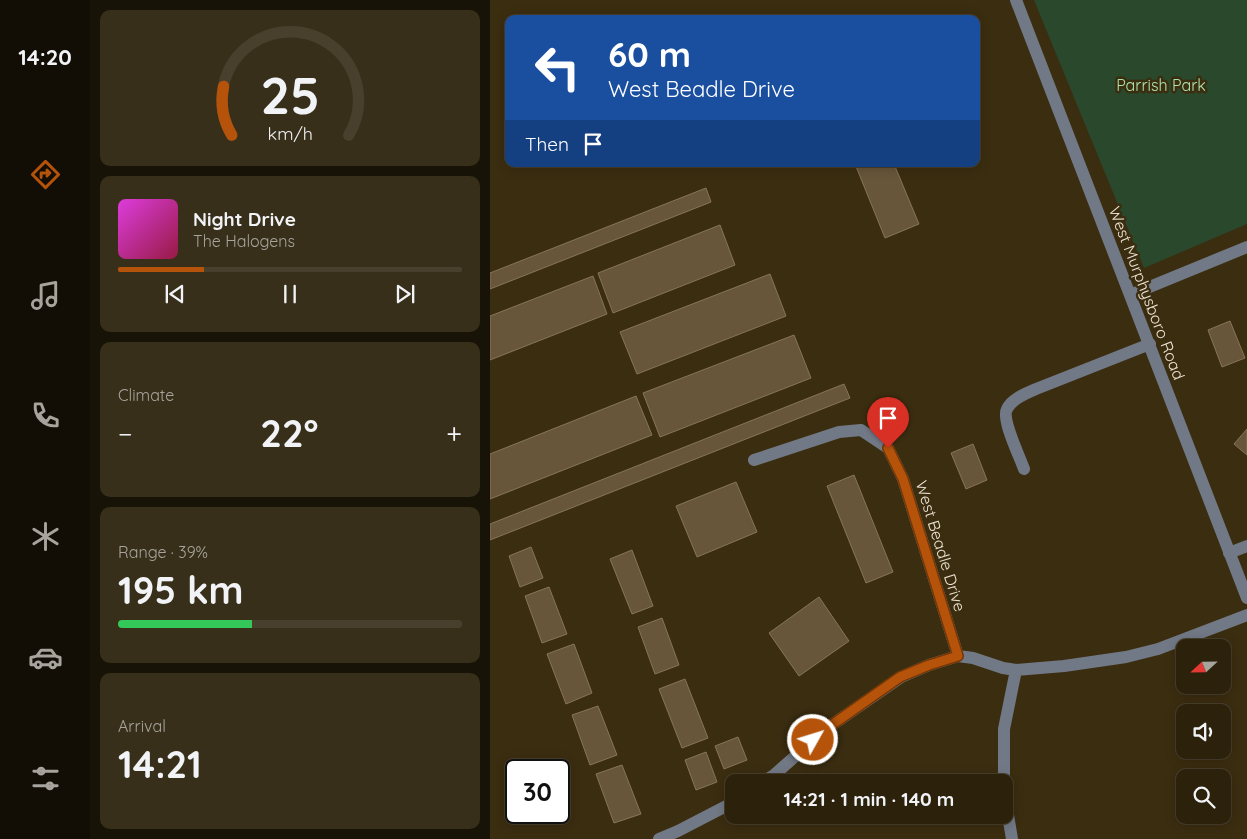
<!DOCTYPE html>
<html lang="en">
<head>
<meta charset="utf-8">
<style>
  :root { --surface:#2c220c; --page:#382f1a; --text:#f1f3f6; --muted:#a6a49d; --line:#483f2d; --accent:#b45309 }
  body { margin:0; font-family:Quicksand,sans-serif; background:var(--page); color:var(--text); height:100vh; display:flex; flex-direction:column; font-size:19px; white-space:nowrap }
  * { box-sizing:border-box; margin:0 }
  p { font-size:16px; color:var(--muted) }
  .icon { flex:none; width:28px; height:28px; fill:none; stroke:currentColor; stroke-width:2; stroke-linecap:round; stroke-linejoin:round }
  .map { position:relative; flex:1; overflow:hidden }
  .drawer { display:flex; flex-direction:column; gap:10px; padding:10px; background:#181307; width:400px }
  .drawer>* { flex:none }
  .banner { position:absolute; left:15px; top:15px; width:475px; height:152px; border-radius:10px; box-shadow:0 2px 12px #0003,0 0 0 1px var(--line); background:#1a4fa0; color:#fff; overflow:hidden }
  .needle { width:32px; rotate:248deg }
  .buttons { position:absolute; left:686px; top:639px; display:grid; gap:10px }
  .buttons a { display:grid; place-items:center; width:55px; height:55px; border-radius:10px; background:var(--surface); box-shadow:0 2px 12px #0003,0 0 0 1px var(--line); font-size:25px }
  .speed { position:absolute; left:15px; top:759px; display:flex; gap:10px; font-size:25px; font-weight:700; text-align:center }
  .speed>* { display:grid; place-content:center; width:65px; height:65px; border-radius:50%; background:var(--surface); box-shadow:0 2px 12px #0003,0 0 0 1px var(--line); line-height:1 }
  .speed .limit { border:2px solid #111; border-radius:8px; background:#fff; color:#111 }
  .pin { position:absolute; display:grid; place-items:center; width:42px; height:42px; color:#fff; margin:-51px -21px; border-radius:50% 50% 50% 0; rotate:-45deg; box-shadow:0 0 5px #0007 }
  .pin .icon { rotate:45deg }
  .me { position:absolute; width:55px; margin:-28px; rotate:51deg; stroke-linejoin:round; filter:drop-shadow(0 0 4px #0008) }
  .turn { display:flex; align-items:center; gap:18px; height:105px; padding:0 20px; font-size:22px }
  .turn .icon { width:65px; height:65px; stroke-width:2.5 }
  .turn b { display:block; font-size:35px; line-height:42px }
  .then { display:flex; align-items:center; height:48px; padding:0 20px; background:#0003; gap:10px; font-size:19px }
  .big { font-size:38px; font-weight:800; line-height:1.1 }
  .drawer .widget { flex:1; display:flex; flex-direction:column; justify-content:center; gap:8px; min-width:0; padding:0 18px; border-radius:10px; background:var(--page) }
  .drawer .dial { align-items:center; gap:0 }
  .dial svg { height:130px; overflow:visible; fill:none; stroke:var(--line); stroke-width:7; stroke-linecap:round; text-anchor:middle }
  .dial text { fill:var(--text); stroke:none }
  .song { display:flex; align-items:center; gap:15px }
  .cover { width:60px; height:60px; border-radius:8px; background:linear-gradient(135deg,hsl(300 70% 55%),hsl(340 70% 35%)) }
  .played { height:5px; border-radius:2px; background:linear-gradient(90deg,var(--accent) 25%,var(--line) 25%) }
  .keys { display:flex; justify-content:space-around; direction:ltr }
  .heat { display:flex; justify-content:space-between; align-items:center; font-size:28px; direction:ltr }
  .charge { height:8px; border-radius:4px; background:linear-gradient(90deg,#34c759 39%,var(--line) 0) }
  .trip { position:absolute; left:235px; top:774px; width:288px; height:50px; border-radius:10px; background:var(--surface); box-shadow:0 2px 12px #0003,0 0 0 1px var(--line); font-weight:800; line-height:50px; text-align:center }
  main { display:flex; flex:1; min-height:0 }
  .menu { display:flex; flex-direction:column; width:90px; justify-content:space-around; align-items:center; background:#120e05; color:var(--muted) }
  .menu .icon { width:35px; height:35px }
  .menu .current { color:var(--accent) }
  .menu b { font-size:22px; color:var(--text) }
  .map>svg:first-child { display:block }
  .green { fill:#2a482c }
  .building { fill:#68563a; stroke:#887558 }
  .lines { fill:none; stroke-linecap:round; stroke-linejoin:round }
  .minor { stroke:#727986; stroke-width:12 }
  .route-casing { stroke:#753606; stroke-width:12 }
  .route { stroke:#b45309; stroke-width:9 }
  .labels { text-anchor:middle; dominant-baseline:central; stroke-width:5; stroke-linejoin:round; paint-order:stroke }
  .park-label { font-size:16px; fill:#ace6ae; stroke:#3b2d10 }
  .street-label { font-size:16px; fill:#efe6d6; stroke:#3b2d10 }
</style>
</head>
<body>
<main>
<nav class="menu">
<b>14:20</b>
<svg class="icon current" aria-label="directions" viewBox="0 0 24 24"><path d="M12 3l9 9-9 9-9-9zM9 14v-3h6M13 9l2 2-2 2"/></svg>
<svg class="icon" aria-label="music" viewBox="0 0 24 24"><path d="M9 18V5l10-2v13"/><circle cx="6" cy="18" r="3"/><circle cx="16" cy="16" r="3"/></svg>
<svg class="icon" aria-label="phone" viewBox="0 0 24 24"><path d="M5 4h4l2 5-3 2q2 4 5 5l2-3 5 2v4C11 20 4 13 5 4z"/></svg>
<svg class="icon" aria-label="climate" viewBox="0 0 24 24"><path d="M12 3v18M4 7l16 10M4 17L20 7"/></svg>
<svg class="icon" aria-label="car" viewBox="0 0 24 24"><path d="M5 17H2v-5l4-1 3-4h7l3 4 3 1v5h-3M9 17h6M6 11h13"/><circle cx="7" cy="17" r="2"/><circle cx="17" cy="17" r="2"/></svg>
<svg class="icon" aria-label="filters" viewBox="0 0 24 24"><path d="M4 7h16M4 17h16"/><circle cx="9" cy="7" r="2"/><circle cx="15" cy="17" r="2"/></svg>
</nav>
<section class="drawer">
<div class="widget dial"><svg viewBox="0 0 100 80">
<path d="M14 69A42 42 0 1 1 86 69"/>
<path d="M14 69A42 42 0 0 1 9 39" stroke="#b45309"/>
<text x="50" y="56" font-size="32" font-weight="700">25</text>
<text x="50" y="72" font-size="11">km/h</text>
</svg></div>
<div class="widget">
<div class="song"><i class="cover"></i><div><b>Night Drive</b><p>The Halogens</p></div></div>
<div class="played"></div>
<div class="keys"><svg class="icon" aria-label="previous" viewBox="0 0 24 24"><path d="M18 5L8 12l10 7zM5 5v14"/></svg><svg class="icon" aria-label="pause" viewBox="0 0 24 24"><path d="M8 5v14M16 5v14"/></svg><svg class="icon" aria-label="next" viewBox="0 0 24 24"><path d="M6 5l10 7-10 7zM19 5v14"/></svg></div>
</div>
<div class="widget"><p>Climate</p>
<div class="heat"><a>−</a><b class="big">22°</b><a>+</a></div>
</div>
<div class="widget"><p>Range · 39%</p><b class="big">195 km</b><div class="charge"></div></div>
<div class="widget"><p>Arrival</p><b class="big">14:21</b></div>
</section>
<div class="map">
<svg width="757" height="839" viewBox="0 0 757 839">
  <rect width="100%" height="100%" fill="#3b2d10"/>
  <path class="green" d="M544,0H757V224L654,268Z"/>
  <path class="building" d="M365,164H404L429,224L395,238Z
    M216,188L221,202L0,289V273Z
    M230,225L245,265L123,313L108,273Z
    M280,274L296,316L147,374L130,332Z
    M103,276L117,314L0,360V316Z
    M740,321L755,358L732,367L718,330Z
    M304,335L321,378L170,437L153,393Z
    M354,384L360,398L0,540V524Z
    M146,396L162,435L0,499V454Z
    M757,429V455L744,444Z
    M483,444L497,480L476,489L461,453Z
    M364,475L403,572L376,583L337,486Z
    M246,482L267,532L207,557L186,506Z
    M41,547L53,578L30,587L19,556Z
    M142,550L163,606L142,614L120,559Z
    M59,587L77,634L52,643L35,596Z
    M329,597L359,641L309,676L279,633Z
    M172,618L189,665L165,674L148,627Z
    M84,644L102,693L76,704L57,654Z
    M195,679L218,738L192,748L169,689Z
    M108,706L127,755L100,765L82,715Z
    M248,737L257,760L234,769L225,746Z
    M216,752L227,782L206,790L195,760Z
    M132,765L151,814L124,823L106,774Z"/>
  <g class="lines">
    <path class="minor" d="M526,0L757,598
      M640,295L757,247
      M264,460L349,432L371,430L398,448L413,479L468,656
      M534,469C530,457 511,419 517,409C521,399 537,393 546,389L660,344
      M739,553L757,546
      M273,782L284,775L336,729L411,677L439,665L468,656L483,658L513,668L526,670L574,666L636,657L668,649L757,615
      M514,782V729L526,670
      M514,791L522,839
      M169,839L188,831L244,802"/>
  </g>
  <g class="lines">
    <defs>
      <path id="route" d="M323,740L336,729L410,677L439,665L468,656L413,479L398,448"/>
    </defs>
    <use href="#route" class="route-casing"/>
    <use href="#route" class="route"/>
  </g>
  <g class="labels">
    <g class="park-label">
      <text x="671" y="85">Parrish Park</text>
    </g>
    <g class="street-label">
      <text transform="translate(657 293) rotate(69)">West Murphysboro Road</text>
      <text transform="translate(451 546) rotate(73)">West Beadle Drive</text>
    </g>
  </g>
</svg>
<div class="buttons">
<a><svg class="needle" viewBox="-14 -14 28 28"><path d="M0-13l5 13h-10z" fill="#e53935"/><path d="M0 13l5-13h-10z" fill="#a6a49d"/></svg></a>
<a><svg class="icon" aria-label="sound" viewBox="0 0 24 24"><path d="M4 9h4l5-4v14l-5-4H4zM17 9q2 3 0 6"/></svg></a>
<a><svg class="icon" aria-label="search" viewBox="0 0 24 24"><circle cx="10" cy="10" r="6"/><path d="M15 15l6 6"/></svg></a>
</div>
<div class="speed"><div class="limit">30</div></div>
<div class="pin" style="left:398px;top:448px;background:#d93025"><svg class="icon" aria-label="arrive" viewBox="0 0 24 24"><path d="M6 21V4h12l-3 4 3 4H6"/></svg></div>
<svg class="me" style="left:323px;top:740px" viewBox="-20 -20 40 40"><circle r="17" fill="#b45309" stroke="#fff" stroke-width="3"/><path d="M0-11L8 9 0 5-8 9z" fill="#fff"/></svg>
<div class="trip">14:21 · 1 min · 140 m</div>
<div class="banner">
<div class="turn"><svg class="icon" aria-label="left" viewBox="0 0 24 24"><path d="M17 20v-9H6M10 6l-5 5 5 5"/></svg><div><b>60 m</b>West Beadle Drive</div></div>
<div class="then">Then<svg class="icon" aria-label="arrive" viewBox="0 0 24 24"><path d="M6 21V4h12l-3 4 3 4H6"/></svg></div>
</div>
</div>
</main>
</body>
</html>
